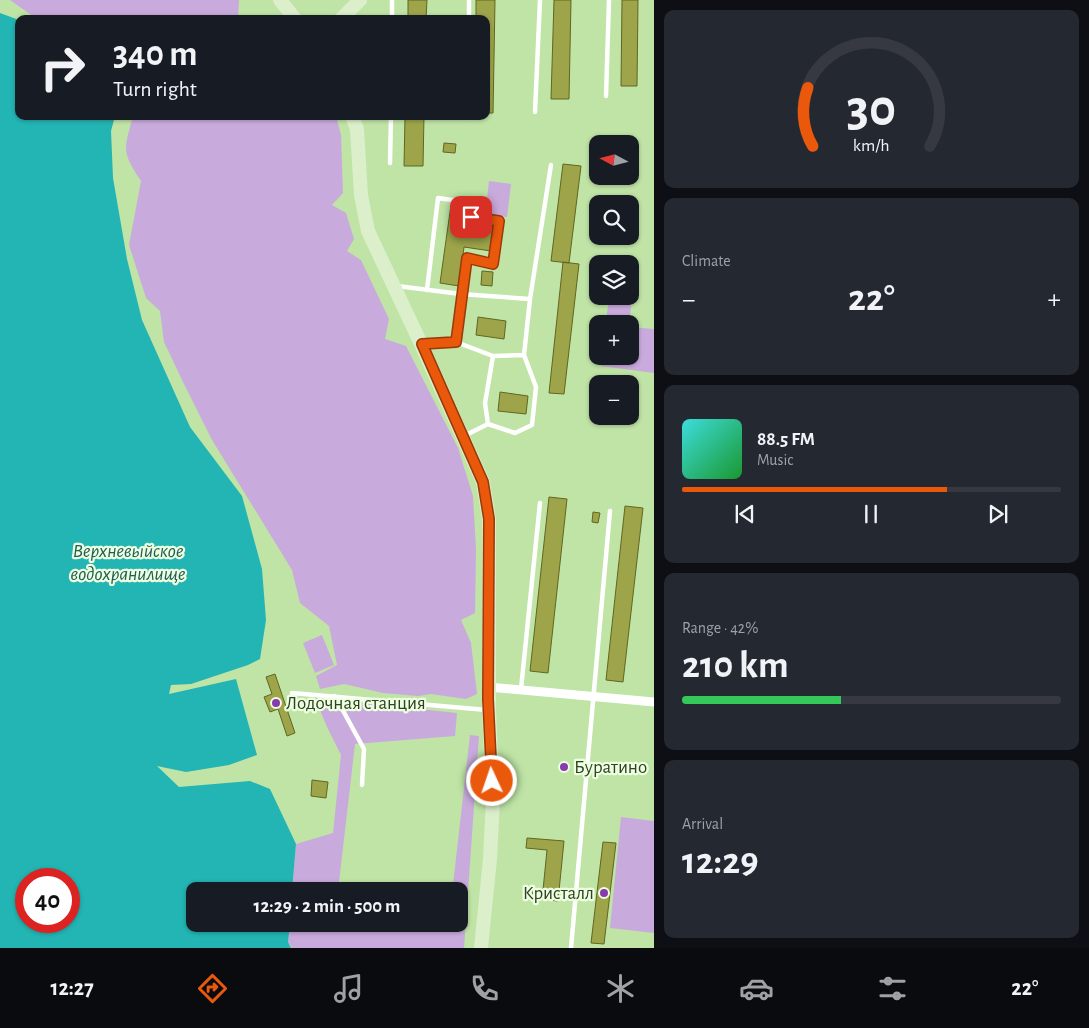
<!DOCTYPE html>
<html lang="en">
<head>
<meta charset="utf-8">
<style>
  :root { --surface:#171b24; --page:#242831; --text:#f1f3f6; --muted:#9ea1a6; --line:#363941; --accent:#ea580c }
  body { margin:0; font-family:"Alegreya Sans",sans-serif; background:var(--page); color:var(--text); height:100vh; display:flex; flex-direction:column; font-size:19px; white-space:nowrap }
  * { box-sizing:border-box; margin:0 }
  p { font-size:16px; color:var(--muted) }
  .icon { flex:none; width:28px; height:28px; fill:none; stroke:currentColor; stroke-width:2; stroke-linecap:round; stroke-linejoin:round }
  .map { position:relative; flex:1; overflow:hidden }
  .sheet { display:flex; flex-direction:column; gap:10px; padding:10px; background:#0d0f14; width:435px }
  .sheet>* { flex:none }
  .top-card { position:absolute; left:15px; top:15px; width:475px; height:105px; border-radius:10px; box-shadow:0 1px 4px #0004; background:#171b24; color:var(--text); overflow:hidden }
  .needle { width:32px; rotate:277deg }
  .fabs { position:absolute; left:589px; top:135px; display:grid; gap:10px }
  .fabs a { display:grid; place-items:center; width:50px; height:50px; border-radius:10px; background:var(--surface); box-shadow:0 1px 4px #0004; font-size:25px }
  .speed { position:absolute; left:15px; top:868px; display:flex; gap:10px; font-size:25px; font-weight:700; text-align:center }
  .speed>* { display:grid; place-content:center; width:65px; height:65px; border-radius:50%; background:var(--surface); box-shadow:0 1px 4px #0004; line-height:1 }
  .speed .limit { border:8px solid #d22; background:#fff; color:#111 }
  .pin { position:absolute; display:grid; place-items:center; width:42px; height:42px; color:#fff; margin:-21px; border-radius:10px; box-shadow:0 2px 8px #0006 }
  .me { position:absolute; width:55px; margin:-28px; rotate:357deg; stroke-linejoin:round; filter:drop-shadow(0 0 4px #0008) }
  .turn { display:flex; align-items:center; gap:18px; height:105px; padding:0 15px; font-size:22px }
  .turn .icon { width:65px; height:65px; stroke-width:2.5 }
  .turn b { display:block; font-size:35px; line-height:42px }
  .big { font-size:38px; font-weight:600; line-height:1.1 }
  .sheet .widget { flex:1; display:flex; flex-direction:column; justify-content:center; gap:8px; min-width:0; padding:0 18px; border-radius:10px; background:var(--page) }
  .sheet .dial { align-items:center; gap:0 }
  .dial svg { height:130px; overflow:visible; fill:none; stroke:var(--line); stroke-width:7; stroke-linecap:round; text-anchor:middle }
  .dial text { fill:var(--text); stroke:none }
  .song { display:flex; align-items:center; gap:15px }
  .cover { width:60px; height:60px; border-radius:8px; background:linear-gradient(135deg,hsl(180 70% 55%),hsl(130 70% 35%)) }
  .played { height:5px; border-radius:2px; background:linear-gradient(90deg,var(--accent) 70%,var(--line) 70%) }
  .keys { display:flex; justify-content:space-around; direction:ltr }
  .heat { display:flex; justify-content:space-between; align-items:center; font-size:28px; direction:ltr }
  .charge { height:8px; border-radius:4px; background:linear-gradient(90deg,#34c759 42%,var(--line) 0) }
  .trip { position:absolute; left:186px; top:882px; width:282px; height:50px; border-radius:10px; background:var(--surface); box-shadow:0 1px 4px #0004; font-weight:600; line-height:50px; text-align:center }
  .tab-bar { display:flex; height:80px; justify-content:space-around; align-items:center; background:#090b0e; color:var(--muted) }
  .tab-bar .icon { width:35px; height:35px }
  .tab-bar .selected { color:var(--accent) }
  .tab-bar b { font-size:22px; color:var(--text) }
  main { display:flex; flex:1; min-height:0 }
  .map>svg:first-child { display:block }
  .green { fill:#c9aadc }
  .water { fill:#22b5b3; fill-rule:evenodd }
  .building { fill:#9da44a; stroke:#616620 }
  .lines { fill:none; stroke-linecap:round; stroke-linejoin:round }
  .lane { stroke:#fff; stroke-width:4.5 }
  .street { stroke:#fff; stroke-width:9 }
  .secondary { stroke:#dcefcb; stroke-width:14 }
  .route-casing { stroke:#983908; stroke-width:12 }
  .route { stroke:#ea580c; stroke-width:9 }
  .poi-dot { fill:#873bac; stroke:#ecffdf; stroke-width:2 }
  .labels { text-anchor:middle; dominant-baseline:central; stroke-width:4.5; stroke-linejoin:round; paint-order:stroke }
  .poi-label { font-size:19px; fill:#314027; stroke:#ecffdf; text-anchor:start }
  .water-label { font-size:20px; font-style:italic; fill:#235b59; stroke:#ecffdf }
</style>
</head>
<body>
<main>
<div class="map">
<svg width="654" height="948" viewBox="0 0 654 948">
  <rect width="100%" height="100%" fill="#bfe4a6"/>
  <path class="green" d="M10,0H239L238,19H37Z
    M133,116H336L341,135L343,193L332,205L346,213L354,239L347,251L361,260L389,319L385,339L406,346L458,448L473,496L476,549L475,613L461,620L471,643L477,694L466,699L431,694L418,696L383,693L344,684L320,689L316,676L337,665L329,626L300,603L292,570L212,440L184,384L164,342L160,311L146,298L129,245L141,181C121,151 124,150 133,116Z
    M489,181L511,184L507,217L485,215Z
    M630,271L635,272L629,324H606L609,296H630Z
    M630,327L654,329V373L601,366L602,356H630Z
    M322,635L334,665L315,673L303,643Z
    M315,698L457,713L455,736L355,744L338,891H292L296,844L333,833L341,755L327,727Z
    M470,735L479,736L464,948H292L288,942L290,924H460V891H417L453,885Z
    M621,817L654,821V933L610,928Z"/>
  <path class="water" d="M0,13L19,20V116H115L111,131L113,178L127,259L142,320L190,427L242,496L262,569L266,620L260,659L248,665L191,684L171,685L169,694L236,679L257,755L229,765L186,772L157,766L179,787L250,781L270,789L296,844L292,891H195V924H290L288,942L291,948H0ZM26,879H69V921H26Z"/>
  <path class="building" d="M408,0H427L426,19H408Z
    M476,0H495L493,113H486V19H476Z
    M554,0H571L569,99H551Z
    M622,0H638L637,86H621Z
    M405,116H424L423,166H404Z
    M444,143L456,144L455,153L443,152Z
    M563,164L581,166L569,263L551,261Z
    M451,205L469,208L467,222L495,226L491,251L464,247L459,286L440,283Z
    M563,262L579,264L564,394L549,393Z
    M482,271L493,272L492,286L481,285Z
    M478,317L506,321L504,339L476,335Z
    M500,392L528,396L526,414L498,411Z
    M549,497L567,499L548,673L530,671Z
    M625,506L643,508L623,682L606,680Z
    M593,512L600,513L598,523L592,522Z
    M275,674L295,733L287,736L278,709L270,712L264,697L272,694L266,677Z
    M312,780L328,782L326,798L311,796Z
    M527,838L564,841L558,901L532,898L533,889L543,890L547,850L526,848Z
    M603,842L616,843L604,944L591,943Z"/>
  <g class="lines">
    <path class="lane" d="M392,19V0
      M469,19V0
      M606,96L609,0
      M535,112L540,0
      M465,118V116
      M390,163L391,116
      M397,286L461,294L530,299
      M427,290L438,198L473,203L471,217L499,221L493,264L467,258L456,342
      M423,344L456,342L493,356
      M488,424L485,403L493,356L524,355
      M464,436L488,424L515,433L532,425L536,387L524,355L530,299L551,165
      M521,689L540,503
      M292,693L487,710
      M335,696L364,749L362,785
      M571,948L610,511"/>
    <path class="street" d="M488,687L654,702"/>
    <path class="secondary" d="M280,0L295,19
      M341,19L360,0
      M352,116L357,129L361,195L368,231L421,344L483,482L489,519V710L493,799L490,859L481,948"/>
  </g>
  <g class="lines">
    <defs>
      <path id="route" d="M471,217L499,221L493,264L467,258L456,342L422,344L483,482L489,519L488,699L492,781"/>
    </defs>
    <use href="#route" class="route-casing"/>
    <use href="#route" class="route"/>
  </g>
  <g class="poi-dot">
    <circle cx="276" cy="703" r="5"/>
    <circle cx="564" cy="767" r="5"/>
    <circle cx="604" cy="893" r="5"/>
  </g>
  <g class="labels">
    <g class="poi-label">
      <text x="286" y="703">Лодочная станция</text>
      <text x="574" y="767">Буратино</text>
      <text x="594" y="893" text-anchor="end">Кристалл</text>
    </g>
    <g class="water-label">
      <text x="128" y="551">Верхневыйское<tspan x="128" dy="23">водохранилище</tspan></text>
    </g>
  </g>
</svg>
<div class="fabs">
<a><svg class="needle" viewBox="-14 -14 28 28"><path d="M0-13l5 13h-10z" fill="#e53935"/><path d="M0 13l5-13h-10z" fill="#9ea1a6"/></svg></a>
<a><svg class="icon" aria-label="search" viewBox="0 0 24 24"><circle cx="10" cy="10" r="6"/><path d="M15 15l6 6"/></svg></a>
<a><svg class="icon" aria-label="layers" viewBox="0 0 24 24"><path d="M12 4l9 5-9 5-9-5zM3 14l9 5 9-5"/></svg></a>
<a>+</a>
<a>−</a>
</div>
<div class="speed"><div class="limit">40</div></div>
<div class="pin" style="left:471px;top:217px;background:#d93025"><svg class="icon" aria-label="arrive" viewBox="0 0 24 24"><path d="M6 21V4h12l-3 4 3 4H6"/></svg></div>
<svg class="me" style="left:492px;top:781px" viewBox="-20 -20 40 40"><circle r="17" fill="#ea580c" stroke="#fff" stroke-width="3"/><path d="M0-11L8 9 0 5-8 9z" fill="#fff"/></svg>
<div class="trip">12:29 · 2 min · 500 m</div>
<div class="top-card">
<div class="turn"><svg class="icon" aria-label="right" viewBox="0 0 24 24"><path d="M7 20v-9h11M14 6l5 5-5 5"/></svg><div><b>340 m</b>Turn right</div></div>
</div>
</div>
<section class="sheet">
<div class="widget dial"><svg viewBox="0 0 100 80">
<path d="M14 69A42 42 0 1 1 86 69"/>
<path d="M14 69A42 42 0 0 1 11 33" stroke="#ea580c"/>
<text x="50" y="56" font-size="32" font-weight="700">30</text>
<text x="50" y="72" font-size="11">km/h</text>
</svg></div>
<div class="widget"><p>Climate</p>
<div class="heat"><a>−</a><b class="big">22°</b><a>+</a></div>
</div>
<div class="widget">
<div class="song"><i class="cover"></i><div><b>88.5 FM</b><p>Music</p></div></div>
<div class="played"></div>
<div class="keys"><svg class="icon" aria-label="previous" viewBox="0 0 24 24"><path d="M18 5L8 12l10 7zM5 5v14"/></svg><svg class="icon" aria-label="pause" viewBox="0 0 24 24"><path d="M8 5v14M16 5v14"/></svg><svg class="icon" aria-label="next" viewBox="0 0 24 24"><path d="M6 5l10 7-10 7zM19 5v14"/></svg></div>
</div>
<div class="widget"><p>Range · 42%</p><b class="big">210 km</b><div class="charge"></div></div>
<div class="widget"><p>Arrival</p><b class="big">12:29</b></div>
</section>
</main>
<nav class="tab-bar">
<b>12:27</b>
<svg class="icon selected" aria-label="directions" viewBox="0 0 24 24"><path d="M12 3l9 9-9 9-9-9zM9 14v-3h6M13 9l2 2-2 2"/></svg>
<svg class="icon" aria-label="music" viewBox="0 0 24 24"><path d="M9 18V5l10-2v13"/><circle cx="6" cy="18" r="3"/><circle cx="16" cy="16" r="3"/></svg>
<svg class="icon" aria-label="phone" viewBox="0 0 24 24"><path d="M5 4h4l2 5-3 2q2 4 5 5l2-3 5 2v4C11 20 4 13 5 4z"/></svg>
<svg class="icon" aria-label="climate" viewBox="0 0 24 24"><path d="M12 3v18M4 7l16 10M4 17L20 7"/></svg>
<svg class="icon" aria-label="car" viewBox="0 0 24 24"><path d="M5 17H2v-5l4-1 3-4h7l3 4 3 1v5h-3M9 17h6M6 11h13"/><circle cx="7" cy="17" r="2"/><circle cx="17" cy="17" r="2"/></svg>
<svg class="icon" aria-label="filters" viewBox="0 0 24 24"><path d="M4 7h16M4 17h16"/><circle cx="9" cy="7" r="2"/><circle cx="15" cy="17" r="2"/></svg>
<b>22°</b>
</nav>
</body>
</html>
